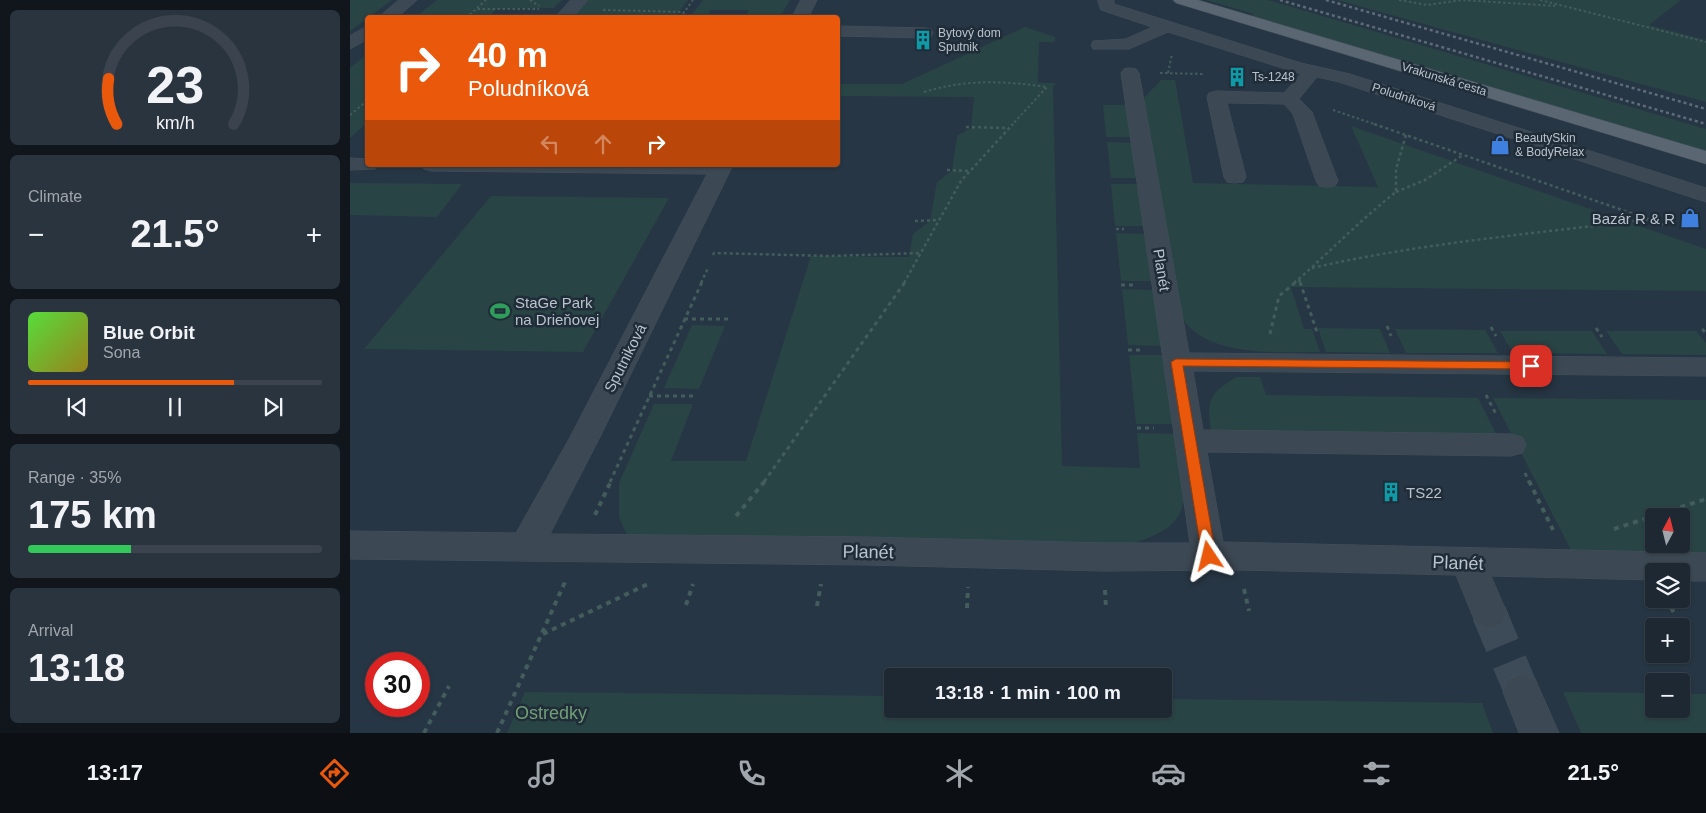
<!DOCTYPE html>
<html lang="en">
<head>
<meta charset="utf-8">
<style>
  :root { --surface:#1d2833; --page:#2a343f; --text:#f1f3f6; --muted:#a0a6ac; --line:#3b444e; --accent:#ea580c }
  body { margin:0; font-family:Arial,sans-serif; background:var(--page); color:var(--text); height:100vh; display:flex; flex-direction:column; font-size:19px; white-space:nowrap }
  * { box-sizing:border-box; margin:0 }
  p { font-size:16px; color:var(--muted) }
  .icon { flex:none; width:28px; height:28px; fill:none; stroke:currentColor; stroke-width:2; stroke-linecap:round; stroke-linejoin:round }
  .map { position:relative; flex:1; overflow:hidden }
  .drawer { display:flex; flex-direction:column; gap:10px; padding:10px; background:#10161c; width:350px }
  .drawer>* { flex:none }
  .guide { position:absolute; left:15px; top:15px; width:475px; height:152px; border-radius:5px; box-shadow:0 1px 4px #0004,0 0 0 1px var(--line); background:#ea580c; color:#fff; overflow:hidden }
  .needle { width:32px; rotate:7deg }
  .controls { position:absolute; left:1295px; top:508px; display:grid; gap:10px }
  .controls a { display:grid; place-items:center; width:45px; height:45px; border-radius:5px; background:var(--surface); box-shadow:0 1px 4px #0004,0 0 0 1px var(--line); font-size:25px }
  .speed { position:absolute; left:15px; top:652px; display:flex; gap:10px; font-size:25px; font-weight:700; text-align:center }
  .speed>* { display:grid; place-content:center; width:65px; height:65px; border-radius:50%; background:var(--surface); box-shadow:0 1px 4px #0004,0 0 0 1px var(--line); line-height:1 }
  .speed .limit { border:8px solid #d22; background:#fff; color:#111 }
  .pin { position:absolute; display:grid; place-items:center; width:42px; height:42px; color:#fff; margin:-21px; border-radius:10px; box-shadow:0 2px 8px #0006 }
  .me { position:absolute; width:55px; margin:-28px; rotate:350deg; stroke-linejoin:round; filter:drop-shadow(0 0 4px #0008) }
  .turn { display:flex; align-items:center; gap:18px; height:105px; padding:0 20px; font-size:22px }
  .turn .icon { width:65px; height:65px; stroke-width:2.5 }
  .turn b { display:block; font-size:35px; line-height:42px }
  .lanes { display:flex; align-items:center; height:48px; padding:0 20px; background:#0003; justify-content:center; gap:25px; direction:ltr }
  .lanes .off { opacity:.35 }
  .big { font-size:38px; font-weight:700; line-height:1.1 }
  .drawer .widget { flex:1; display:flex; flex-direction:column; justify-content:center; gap:8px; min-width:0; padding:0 18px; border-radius:8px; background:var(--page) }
  .drawer .dial { align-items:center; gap:0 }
  .dial svg { height:130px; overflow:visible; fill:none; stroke:var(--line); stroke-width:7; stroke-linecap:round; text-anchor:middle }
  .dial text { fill:var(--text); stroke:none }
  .song { display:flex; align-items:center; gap:15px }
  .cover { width:60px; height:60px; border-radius:8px; background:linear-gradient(135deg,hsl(110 70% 55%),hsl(50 70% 35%)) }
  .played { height:5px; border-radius:2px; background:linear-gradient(90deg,var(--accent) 70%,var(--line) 70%) }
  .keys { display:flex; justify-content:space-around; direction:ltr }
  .heat { display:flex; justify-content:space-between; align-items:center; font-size:28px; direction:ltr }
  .charge { height:8px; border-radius:4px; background:linear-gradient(90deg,#34c759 35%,var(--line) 0) }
  .trip { position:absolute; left:534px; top:668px; width:288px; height:50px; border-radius:5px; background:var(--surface); box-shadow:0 1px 4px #0004,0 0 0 1px var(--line); font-weight:700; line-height:50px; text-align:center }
  .tabs { display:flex; height:80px; justify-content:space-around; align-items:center; background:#0c1014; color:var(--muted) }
  .tabs .icon { width:35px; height:35px }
  .tabs .selected { color:var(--accent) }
  .tabs b { font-size:22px; color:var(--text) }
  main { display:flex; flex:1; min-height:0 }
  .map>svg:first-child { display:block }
  .green { fill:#294445; fill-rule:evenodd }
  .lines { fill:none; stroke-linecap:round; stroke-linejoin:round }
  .minor-tunnel { stroke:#3d4b59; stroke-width:35; stroke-dasharray:35 18; stroke-linecap:butt }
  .minor-casing { stroke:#45515d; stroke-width:1 }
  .major-casing { stroke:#45515d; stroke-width:1 }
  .path-far3 { stroke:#435c5c; stroke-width:2; stroke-dasharray:2.5 2.5; stroke-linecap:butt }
  .path-far2 { stroke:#435c5c; stroke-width:2.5; stroke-dasharray:3 3; stroke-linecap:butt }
  .path-far1 { stroke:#435c5c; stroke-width:3; stroke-dasharray:4 4; stroke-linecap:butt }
  .path { stroke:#435c5c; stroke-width:4; stroke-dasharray:5 5; stroke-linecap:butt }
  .minor { fill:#3c4853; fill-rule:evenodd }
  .major { fill:#5a6773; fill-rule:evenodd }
  .rail { stroke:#5e6c7a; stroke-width:2.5; stroke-dasharray:3 3; stroke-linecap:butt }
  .route { fill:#ea580c; stroke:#983908 }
  .labels { text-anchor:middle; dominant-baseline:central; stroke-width:5; stroke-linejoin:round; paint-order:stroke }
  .far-poi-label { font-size:12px; fill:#b9c3cd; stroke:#202d39; text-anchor:start }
  .far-street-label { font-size:12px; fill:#b9c3cd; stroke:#202d39 }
  .poi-label { font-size:15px; fill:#b9c3cd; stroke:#202d39; text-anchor:start }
  .street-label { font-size:15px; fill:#b9c3cd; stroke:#202d39 }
  .near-street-label { font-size:18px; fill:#b9c3cd; stroke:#202d39 }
  .near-park-label { font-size:18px; fill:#709e76; stroke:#202d39 }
</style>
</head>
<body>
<main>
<section class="drawer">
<div class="widget dial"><svg viewBox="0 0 100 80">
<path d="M14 69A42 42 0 1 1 86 69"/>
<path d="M14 69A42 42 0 0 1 9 41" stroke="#ea580c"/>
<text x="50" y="56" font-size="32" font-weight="700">23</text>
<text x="50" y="72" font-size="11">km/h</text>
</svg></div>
<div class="widget"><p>Climate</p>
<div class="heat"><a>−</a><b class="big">21.5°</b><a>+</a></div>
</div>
<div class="widget">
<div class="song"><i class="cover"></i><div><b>Blue Orbit</b><p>Sona</p></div></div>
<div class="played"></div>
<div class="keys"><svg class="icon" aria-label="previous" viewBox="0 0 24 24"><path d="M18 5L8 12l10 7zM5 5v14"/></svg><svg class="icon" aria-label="pause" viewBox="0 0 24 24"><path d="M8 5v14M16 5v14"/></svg><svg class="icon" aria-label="next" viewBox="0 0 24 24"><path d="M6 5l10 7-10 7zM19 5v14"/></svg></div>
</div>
<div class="widget"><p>Range · 35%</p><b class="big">175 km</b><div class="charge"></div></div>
<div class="widget"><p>Arrival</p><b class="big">13:18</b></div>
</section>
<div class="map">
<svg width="1356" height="733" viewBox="0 0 1356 733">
  <rect width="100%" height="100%" fill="#273644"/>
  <path class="green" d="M0,0H42L0,31Z
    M87,0H212L204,8L147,9L137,17H65Z
    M238,0H338L325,17L221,18Z
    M353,0H440L430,17H395L399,10H361L356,17H340Z
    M856,0H918L1356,129V152L901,16L904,14Z
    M987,0H1331L1299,25L1356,40V102Z
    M675,27L705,37V42H689L688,83H706L703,87L712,466L790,468L787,433L827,434C838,507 847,528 765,548L277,535L269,517V483L304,404H343L321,461H396L461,256L559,257L563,234L580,221L587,182L602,171L607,136L621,128L624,97L488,96V84H552Z
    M17,54V123L0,138V68Z
    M811,80H825L843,183L1028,187L1001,126L1356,249V291L941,287L954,329H962L970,352C928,352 852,358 830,314L792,100Z
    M753,105H779L783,137H756Z
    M757,142L784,143L790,178H761Z
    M0,183L112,184L87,217L0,215Z
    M761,184H790L796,226H765Z
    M141,196L319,198L233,352L14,349Z
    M766,233L797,234L804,281H771Z
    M772,289L805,290L813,346L778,345Z
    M342,325L375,326L349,389L314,388Z
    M968,328L1030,329L1040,353L976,352Z
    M1045,329L1135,330L1148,353H1056Z
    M1150,331H1242L1257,354L1163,353Z
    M1256,331H1346L1356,343V355L1272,354Z
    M779,355H815L824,424H786Z
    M887,377H910L916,395L1128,398L1149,440L862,436C856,404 857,393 887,377Z
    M1143,398L1356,400V554L1222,552ZM1304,516H1331V544H1304Z
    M175,692L542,696V709H812L813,699L1132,703L1143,733H157Z
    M1213,692L1304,693V709H1331V694H1356V733H1231Z"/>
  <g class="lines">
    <path class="minor-tunnel" d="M1139,613L1172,692"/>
    <defs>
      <path id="minor" d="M49,0H67L47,18H28Z
        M221,0H238L222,18H205Z
        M451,0H467L458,18H442Z
        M748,0H764V4L951,63L1000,74L1356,188V202L989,82L967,77L949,99L962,112L988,181L985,186L977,187L969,186L966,181L943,114L934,104L877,103L896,177L893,182L885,183L877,182L874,177L857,97L859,93L866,91L934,93L951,74L818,32L779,49H743L741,45L743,41L776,39L802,27L751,10Z
        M18,26V39L0,49V36Z
        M488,26L575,28L581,29L583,33L581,37L575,38L488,36Z
        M780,68L786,69L789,73L839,353L1356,358V376L843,371L853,430L1161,434L1172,437L1176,445L1172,453L1161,456L857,452L873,542L1356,553V581H1331V571H1304V580L1141,576L1157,613L1152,624L1139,628L1126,624L1106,575L888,570L753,571L516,565L0,559V531L166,533L219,439L357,174L81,171L74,169L71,165H383L249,439L200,534L516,537L753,543H840L771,73L774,69Z
        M0,158L18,159V165H28L25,169L0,170Z
        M1172,674L1185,679L1209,733H1169L1153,692L1159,679Z"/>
      <path id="major" d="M823,0H848L1356,151V164L826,3Z"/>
    </defs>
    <use href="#minor" class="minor-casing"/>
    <use href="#major" class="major-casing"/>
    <path class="path-far3" d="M180,0L189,6
      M1049,0L1077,5L1112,0L1205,6
      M1190,0L1356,42
      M127,8L136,0
      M253,10L334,12
      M116,18L126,9H189
      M330,18L343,0
      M810,73L854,74
      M818,73L822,54
      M574,92C615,79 655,81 697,87L662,125
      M983,110L1027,125
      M0,115L18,100"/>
    <path class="path-far2" d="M1024,124L1301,220
      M616,127L659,128
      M597,170L619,171
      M1046,192L1075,180L1113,155
      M565,221L589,220
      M766,229H774
      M363,255L364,253L480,256L571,253
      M962,268C1071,243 1182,234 1292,220H1301L1315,225L1319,218
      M949,279L950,283
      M351,283L358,268
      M554,283L611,181L663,124
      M944,283C979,253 1010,220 1046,192V169L1056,135"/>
    <path class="path-far1" d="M950,282L968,335
      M771,285H783
      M334,319H378
      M1037,326L1041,336
      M1141,327L1146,336
      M1246,328L1252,337
      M1352,329L1356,333
      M920,334L929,296L946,282
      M778,350H791
      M1136,395L1146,414
      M299,396H346
      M787,428H804
      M1175,473L1179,482
      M260,482L352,282
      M414,482L555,282"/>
    <path class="path" d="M1179,481L1203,530
      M245,515L261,481
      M386,516L415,481
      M1264,529L1356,499
      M894,589L899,611
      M755,590L756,609
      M1316,599L1326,616
      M336,605L343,584
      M467,606L471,584
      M617,608L618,587
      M193,634L298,584
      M74,733L99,686
      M147,733L215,582"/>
    <use href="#minor" class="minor"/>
    <use href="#major" class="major"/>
    <path class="rail" d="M930,0L1356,124
      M976,0L1356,109"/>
  </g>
  <path class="route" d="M826,359L1181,362L1186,366L1181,369L833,366L866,556L864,560H854L852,556L821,362Z"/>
  <defs>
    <symbol id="building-bare" viewBox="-9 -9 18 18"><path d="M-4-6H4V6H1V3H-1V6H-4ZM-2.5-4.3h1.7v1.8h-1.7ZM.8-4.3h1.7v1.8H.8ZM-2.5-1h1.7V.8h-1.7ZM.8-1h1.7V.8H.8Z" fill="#0f9aa8" stroke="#202d39" stroke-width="2.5" paint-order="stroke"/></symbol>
    <symbol id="shop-bare" viewBox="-9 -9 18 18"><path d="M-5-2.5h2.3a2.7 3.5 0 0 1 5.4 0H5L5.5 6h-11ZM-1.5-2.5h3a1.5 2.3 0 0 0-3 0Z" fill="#3f7fe0" stroke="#202d39" stroke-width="2.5" paint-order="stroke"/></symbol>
    <symbol id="stadium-bare" viewBox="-9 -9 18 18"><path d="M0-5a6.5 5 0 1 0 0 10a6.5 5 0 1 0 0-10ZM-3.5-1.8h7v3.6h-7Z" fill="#2e9e5b" stroke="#202d39" stroke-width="2.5" paint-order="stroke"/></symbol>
  </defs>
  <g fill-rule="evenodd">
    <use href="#building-bare" x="559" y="26" width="28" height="28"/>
    <use href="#building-bare" x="873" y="63" width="28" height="28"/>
    <use href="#shop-bare" x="1136" y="131" width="28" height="28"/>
    <use href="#shop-bare" x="1326" y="204" width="28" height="28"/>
    <use href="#stadium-bare" x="136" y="297" width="28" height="28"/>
    <use href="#building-bare" x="1027" y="478" width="28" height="28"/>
  </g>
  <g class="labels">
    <g class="far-poi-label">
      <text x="588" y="33">Bytový dom<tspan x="588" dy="14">Sputnik</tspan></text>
      <text x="902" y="77">Ts-1248</text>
      <text x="1165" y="138">BeautySkin<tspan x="1165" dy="14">&amp; BodyRelax</tspan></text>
    </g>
    <g class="far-street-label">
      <text transform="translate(1094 79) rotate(17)">Vrakunská cesta</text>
      <text transform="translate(1054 97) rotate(18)">Poludníková</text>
    </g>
    <g class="poi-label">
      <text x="1325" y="218" text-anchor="end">Bazár R &amp; R</text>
      <text x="165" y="302">StaGe Park<tspan x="165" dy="17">na Drieňovej</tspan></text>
      <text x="1056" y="492">TS22</text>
    </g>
    <g class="street-label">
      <text transform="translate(812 270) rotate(81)">Planét</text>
      <text transform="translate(275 358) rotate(-63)">Sputniková</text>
    </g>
    <g class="near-street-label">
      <text transform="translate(518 552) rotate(1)">Planét</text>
      <text transform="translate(1108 563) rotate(2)">Planét</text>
    </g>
    <g class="near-park-label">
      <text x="201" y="713">Ostredky</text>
    </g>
  </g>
</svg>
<div class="controls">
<a><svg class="needle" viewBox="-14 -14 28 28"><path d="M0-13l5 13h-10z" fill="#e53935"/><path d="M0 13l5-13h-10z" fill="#a0a6ac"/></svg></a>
<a><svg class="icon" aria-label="layers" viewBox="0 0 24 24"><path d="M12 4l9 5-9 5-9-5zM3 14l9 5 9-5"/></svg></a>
<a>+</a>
<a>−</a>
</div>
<div class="speed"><div class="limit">30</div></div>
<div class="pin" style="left:1181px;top:366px;background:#d93025"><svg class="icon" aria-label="arrive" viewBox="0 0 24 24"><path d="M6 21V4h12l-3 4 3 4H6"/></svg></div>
<svg class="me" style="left:859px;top:556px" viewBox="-20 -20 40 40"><path d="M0-17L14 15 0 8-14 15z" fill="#ea580c" stroke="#fff" stroke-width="4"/></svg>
<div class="trip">13:18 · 1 min · 100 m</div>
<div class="guide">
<div class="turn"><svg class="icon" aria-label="right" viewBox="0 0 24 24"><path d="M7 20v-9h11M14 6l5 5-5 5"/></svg><div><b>40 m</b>Poludníková</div></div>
<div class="lanes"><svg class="icon off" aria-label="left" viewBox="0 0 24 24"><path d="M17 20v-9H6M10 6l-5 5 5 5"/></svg><svg class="icon off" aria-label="ahead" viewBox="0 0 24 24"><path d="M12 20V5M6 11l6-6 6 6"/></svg><svg class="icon" aria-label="right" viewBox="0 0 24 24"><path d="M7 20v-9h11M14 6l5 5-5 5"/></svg></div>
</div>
</div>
</main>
<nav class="tabs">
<b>13:17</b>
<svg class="icon selected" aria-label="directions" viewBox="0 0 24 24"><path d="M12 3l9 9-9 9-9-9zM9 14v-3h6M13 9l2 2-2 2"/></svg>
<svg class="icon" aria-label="music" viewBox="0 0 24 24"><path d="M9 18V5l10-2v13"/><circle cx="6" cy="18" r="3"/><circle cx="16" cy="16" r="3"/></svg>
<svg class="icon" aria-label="phone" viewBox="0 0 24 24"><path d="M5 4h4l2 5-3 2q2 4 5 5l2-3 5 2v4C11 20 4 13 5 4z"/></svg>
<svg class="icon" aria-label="climate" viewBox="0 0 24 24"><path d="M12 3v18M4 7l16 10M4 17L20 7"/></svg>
<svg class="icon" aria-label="car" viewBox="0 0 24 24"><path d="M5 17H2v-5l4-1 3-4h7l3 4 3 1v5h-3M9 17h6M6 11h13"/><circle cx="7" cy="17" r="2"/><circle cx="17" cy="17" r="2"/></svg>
<svg class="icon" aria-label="filters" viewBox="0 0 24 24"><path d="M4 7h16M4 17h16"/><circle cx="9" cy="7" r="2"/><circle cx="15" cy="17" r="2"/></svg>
<b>21.5°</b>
</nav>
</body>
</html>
